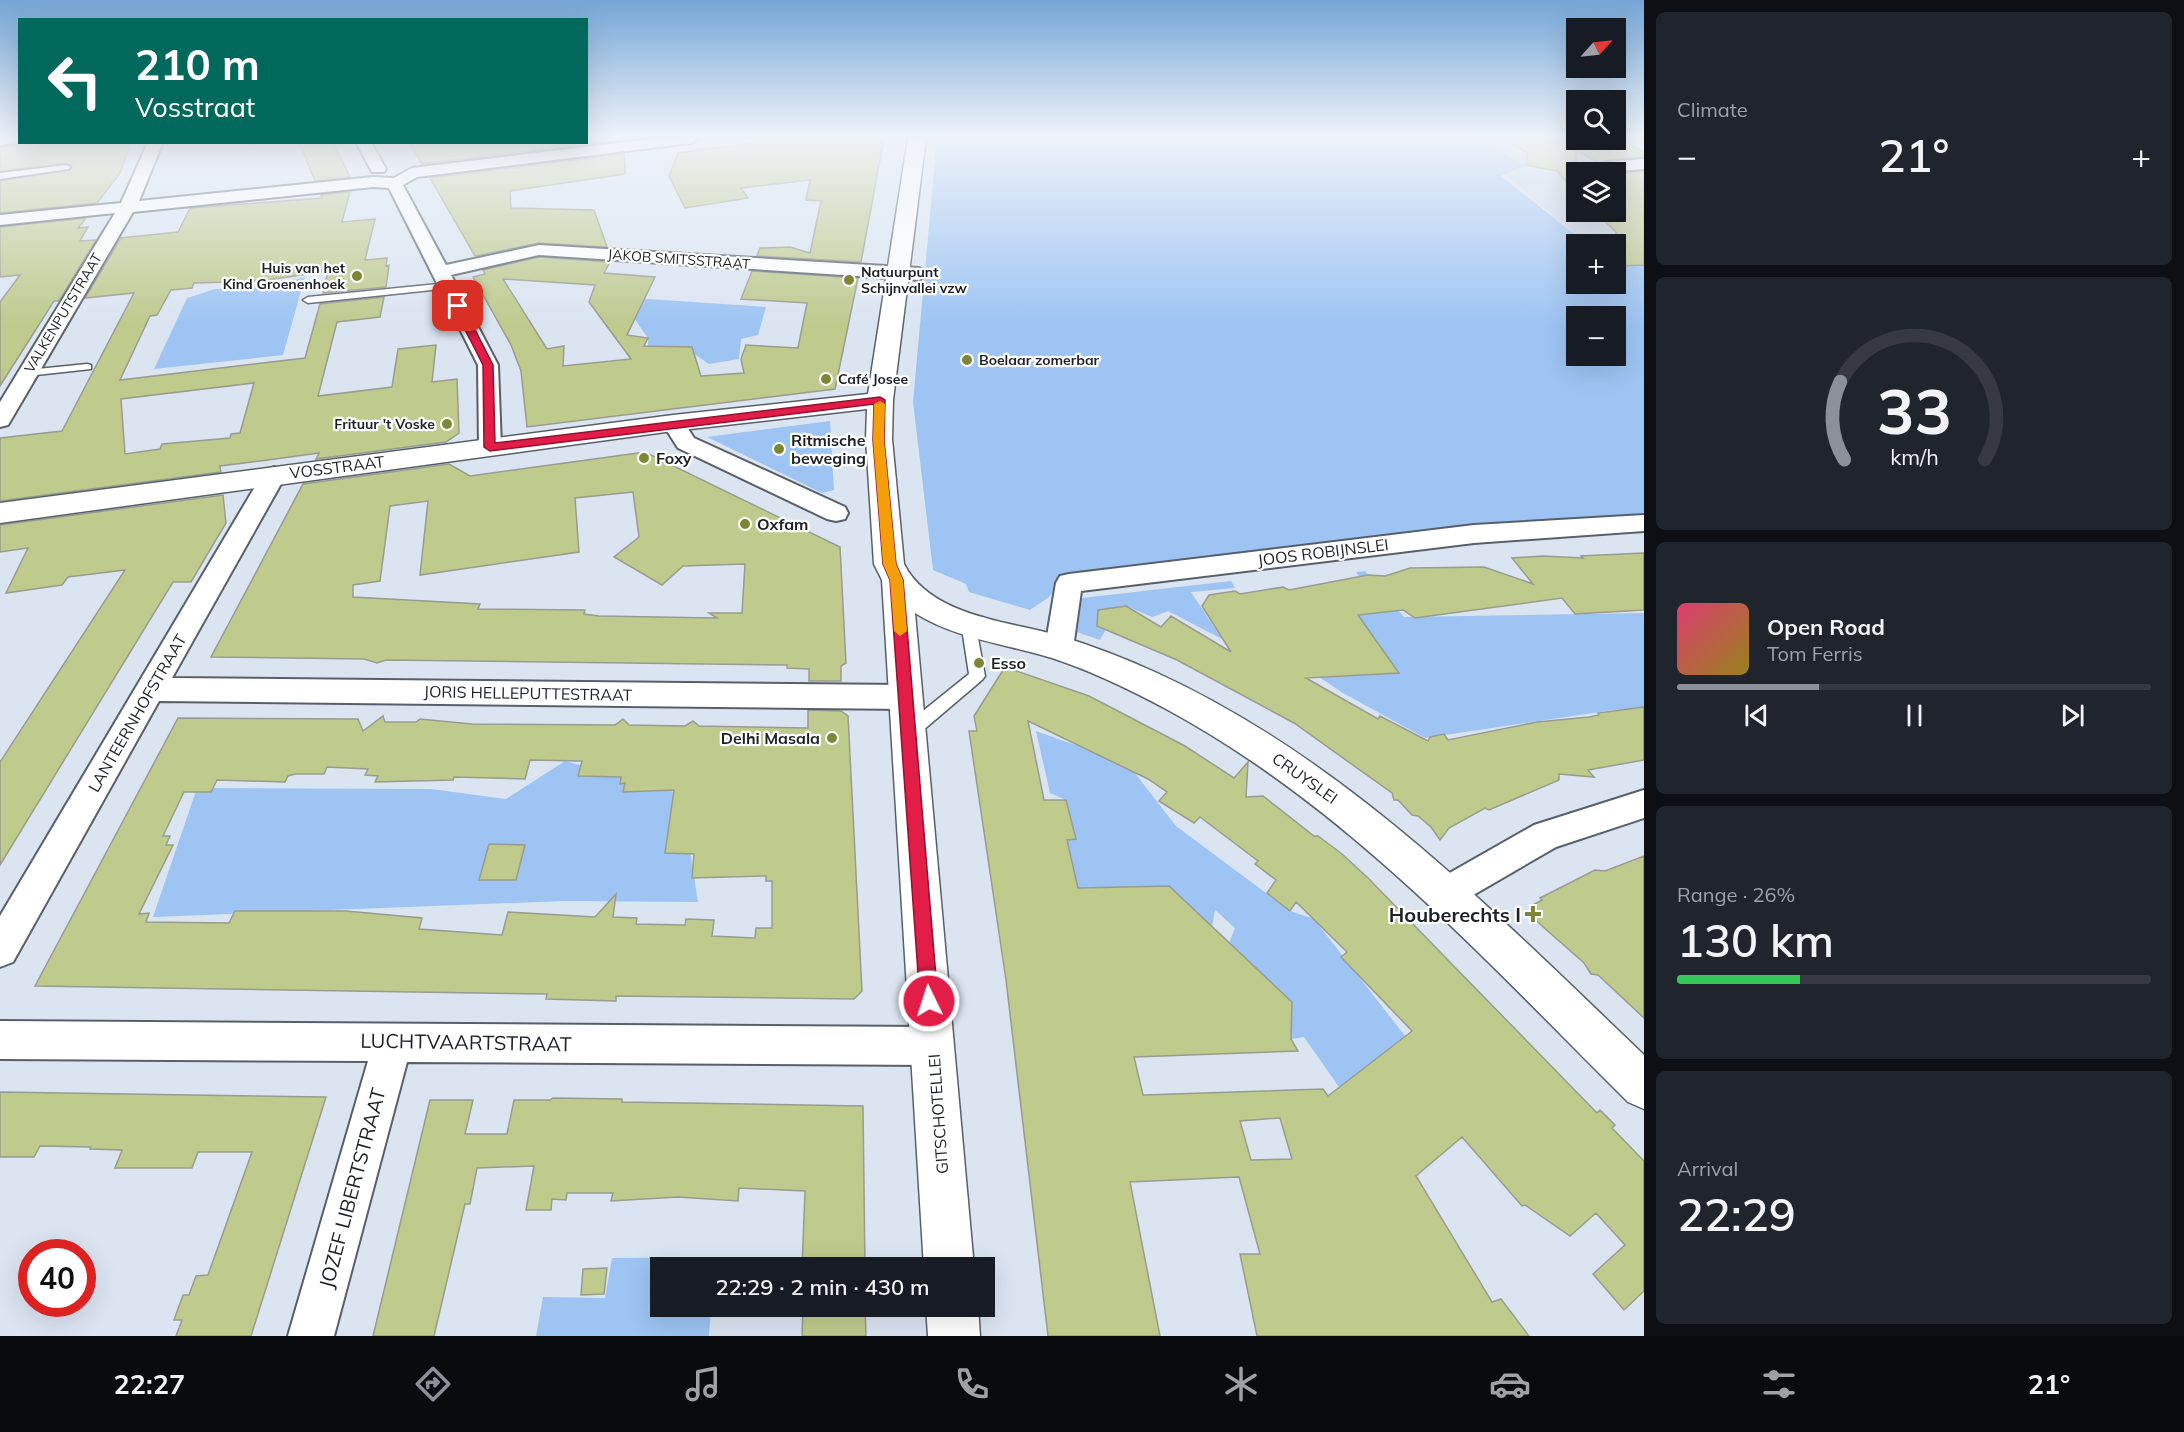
<!DOCTYPE html>
<html lang="en">
<head>
<meta charset="utf-8">
<style>
  :root { --surface:#171b24; --page:#20242c; --text:#f1f3f6; --muted:#9ea1a6; --line:#363941; --accent:#8c9099 }
  body { margin:0; font-family:Mulish,sans-serif; background:var(--page); color:var(--text); height:100vh; display:flex; flex-direction:column; font-size:22px; white-space:nowrap }
  * { box-sizing:border-box; margin:0 }
  p { font-size:20px; color:var(--muted) }
  .icon { flex:none; width:33px; height:33px; fill:none; stroke:currentColor; stroke-width:2; stroke-linecap:round; stroke-linejoin:round }
  .map { position:relative; flex:1; overflow:hidden }
  .drawer { display:flex; flex-direction:column; gap:12px; padding:12px; background:#0d0f14; width:540px }
  .drawer>* { flex:none }
  .banner { position:absolute; left:18px; top:18px; width:570px; height:126px; border-radius:0px; box-shadow:0 6px 24px #0002; background:#00695c; color:#fff; overflow:hidden }
  .needle { width:39px; rotate:63deg }
  .tools { position:absolute; left:1566px; top:18px; display:grid; gap:12px }
  .tools a { display:grid; place-items:center; width:60px; height:60px; border-radius:0px; background:var(--surface); box-shadow:0 6px 24px #0002; font-size:30px }
  .speed { position:absolute; left:18px; top:1239px; display:flex; gap:12px; font-size:30px; font-weight:700; text-align:center }
  .speed>* { display:grid; place-content:center; width:78px; height:78px; border-radius:50%; background:var(--surface); box-shadow:0 6px 24px #0002; line-height:1 }
  .speed .limit { border:9px solid #d22; background:#fff; color:#111 }
  .pin { position:absolute; display:grid; place-items:center; width:51px; height:51px; color:#fff; margin:-26px; border-radius:12px; box-shadow:0 3px 9px #0006 }
  .me { position:absolute; width:66px; margin:-33px; rotate:356deg; stroke-linejoin:round; filter:drop-shadow(0 0 4px #0008) }
  .turn { display:flex; align-items:center; gap:21px; height:126px; padding:0 18px; font-size:27px }
  .turn .icon { width:78px; height:78px; stroke-width:2.5 }
  .turn b { display:block; font-size:42px; line-height:51px }
  .big { font-size:45px; font-weight:600; line-height:1.1 }
  .drawer .tile { flex:1; display:flex; flex-direction:column; justify-content:center; gap:9px; min-width:0; padding:0 21px; border-radius:9px; background:var(--page) }
  .drawer .dial { align-items:center; gap:0 }
  .dial svg { height:156px; overflow:visible; fill:none; stroke:var(--line); stroke-width:7; stroke-linecap:round; text-anchor:middle }
  .dial text { fill:var(--text); stroke:none }
  .song { display:flex; align-items:center; gap:18px }
  .cover { width:72px; height:72px; border-radius:9px; background:linear-gradient(135deg,hsl(340 70% 55%),hsl(50 70% 35%)) }
  .played { height:6px; border-radius:3px; background:linear-gradient(90deg,var(--accent) 30%,var(--line) 30%) }
  .keys { display:flex; justify-content:space-around; direction:ltr }
  .heat { display:flex; justify-content:space-between; align-items:center; font-size:33px; direction:ltr }
  .charge { height:9px; border-radius:4px; background:linear-gradient(90deg,#34c759 26%,var(--line) 0) }
  .trip { position:absolute; left:650px; top:1257px; width:345px; height:60px; border-radius:0px; background:var(--surface); box-shadow:0 6px 24px #0002; font-weight:600; line-height:60px; text-align:center }
  .tabs { display:flex; height:96px; justify-content:space-around; align-items:center; background:#090b0e; color:var(--muted) }
  .tabs .icon { width:42px; height:42px }
  .tabs .selected { color:var(--accent) }
  .tabs b { font-size:27px; color:var(--text) }
  main { display:flex; flex:1; min-height:0 }
  .map>svg:first-child { display:block }
  .built { fill:#cad9eb }
  .green { fill:#9dc4f3; fill-rule:evenodd }
  .building { fill:#bfca8d; stroke:#999c8f; stroke-width:1.5; fill-rule:evenodd }
  .lines { fill:none; stroke-linecap:round; stroke-linejoin:round }
  .service-casing { stroke:#57606a; stroke-width:3 }
  .minor-casing { stroke:#57606a; stroke-width:4 }
  .tertiary-casing { stroke:#57606a; stroke-width:3 }
  .service { fill:#fff; fill-rule:evenodd }
  .minor { fill:#fff; fill-rule:evenodd }
  .tertiary { fill:#fff; fill-rule:evenodd }
  .route { fill:#e11d48; stroke:#92132f; stroke-width:1.5 }
  .slow { fill:#f59e0b }
  .poi-dot { fill:#7b8735; stroke:#fff; stroke-width:2 }
  .labels { text-anchor:middle; dominant-baseline:central; stroke-width:4.5; stroke-linejoin:round; paint-order:stroke }
  .far-street-label { font-size:14px; fill:#1d2025; stroke:#fff }
  .far-poi-label { font-size:14px; font-weight:bold; fill:#1d2025; stroke:#fff; text-anchor:start }
  .poi-label { font-size:16px; font-weight:bold; fill:#1d2025; stroke:#fff; text-anchor:start }
  .street-label { font-size:16px; fill:#1d2025; stroke:#fff }
  .near-poi-label { font-size:20px; font-weight:bold; fill:#1d2025; stroke:#fff; text-anchor:end }
  .near-street-label { font-size:20px; fill:#1d2025; stroke:#fff }
</style>
</head>
<body>
<main>
<div class="map">
<svg width="1644" height="1336" viewBox="0 0 1644 1336">
  <rect width="100%" height="100%" fill="#dbe5f2"/>
  <path class="built" d="M1469,138H1644V160L1603,165L1612,172H1576V212H1616V176L1644,201V265L1616,266V244H1587L1503,173L1525,165Z"/>
  <path class="green" d="M937,138H1479L1473,140L1526,165L1501,176L1587,244H1576V284H1616V265H1644V517L1325,543L1068,574L1049,597L1030,610L969,592L966,584L933,570L913,402ZM1576,316H1616V356H1576Z
    M305,277L283,355L154,369L187,298L215,289L259,288Z
    M619,297L766,307L758,335L741,339L739,359L709,364L684,347L648,346V338Z
    M830,421L834,490L822,493L707,437Z
    M1365,571L1404,617L1644,613V711L1613,710L1425,738L1343,693L1289,657L1222,639L1168,611L1152,617L1126,606L1099,610L1097,625L1106,629L1100,640L1077,632L1082,598L1231,581L1235,588L1191,592L1222,639H1336L1360,675L1399,673L1393,664L1369,666L1347,637L1369,632L1358,615L1382,612L1356,572Z
    M1036,731L1078,746L1134,772L1176,826L1290,911L1314,919L1405,1036L1339,1087L1304,1037L1291,1039L1229,943L1235,928L1215,910L1212,927L1169,886L1078,888L1071,859L1036,842L1076,839L1066,800L1050,793Z
    M565,761L681,794L698,902L563,901L153,917L197,788L431,789L506,799Z
    M714,1257L713,1267L660,1268V1306L711,1307L709,1336H536L543,1297L605,1298L612,1258Z"/>
  <path class="building" d="M751,138H884L861,262L757,256L760,248L790,247L810,253L821,201L806,200L810,180L741,188L748,198L685,208L669,176L678,153L754,143Z
    M1501,138H1576V144L1622,140L1644,152V157L1606,160L1599,163L1576,150V192L1557,171L1526,165L1528,153Z
    M46,142H131L120,173L97,203L0,213V181L71,170L72,166L66,163L0,171V148Z
    M299,142H333L350,177L315,181Z
    M409,142H603L422,164Z
    M624,154L625,174L510,191L511,208L594,210L607,247L539,243L475,256L430,178Z
    M1644,171V265L1616,266V232L1595,212H1616V174Z
    M350,192L342,222L375,219L365,260L387,258L386,266L389,265L386,287L323,293L328,271L261,281L194,283L192,288L171,290L157,315L150,316L120,380L305,358L320,304L384,297L380,317L337,322L318,396L392,387L398,349L436,345L432,382L457,379L459,433L446,442L316,459L319,453L268,460L220,466L221,472L0,501V438L62,431L134,293L85,298L121,238L178,232L190,208L322,198L321,195ZM254,383L240,433L231,434L230,438L162,444L160,449L125,454L121,399Z
    M86,218L78,228L88,227L80,241L96,240L59,301H54L0,386V302L20,275L0,277V227Z
    M539,257L610,262L604,273L655,277L627,335L648,338L644,346L692,347L701,376L744,373L741,359L746,345L798,348L807,303L741,299L752,271L858,278L835,389L527,427L521,371L511,345L473,277L485,274L483,270ZM503,279L595,285L589,302L631,359L563,366L564,346L547,349Z
    M638,453H647L840,547L846,663L841,666V681H809V669L787,668V665L386,660L377,663L364,659L211,657L303,484L449,464L470,476ZM633,492L639,537L614,557L662,585L683,566L745,564L742,613H709L717,618L599,616L584,614L585,610L478,609L480,604L353,597V585L380,581L390,506L428,501L420,575L579,552L575,498Z
    M223,495L226,523L191,582H173L0,865V762L125,570L68,577L62,585L6,593L28,548L0,552V525Z
    M1644,553V610L1575,614L1562,598L1415,618L1403,610L1358,615L1399,673L1306,678L1378,719L1380,716L1428,741L1430,737L1444,734L1448,740L1537,722L1589,717L1599,715L1598,713L1644,707V760L1588,770L1594,777L1559,774V780L1489,810L1485,808L1449,828L1440,840L1431,827L1418,816L1412,815L1398,800H1394L1392,793L1294,723L1177,660L1097,626L1098,610L1126,606L1161,627L1171,616L1231,652L1202,606L1209,595L1235,591L1240,594L1283,587L1289,590L1368,575L1385,576L1410,568L1484,567L1533,584L1512,558L1543,556L1583,558L1581,556Z
    M1005,667L1089,696L1185,746L1234,778L1248,762L1246,797L1263,796L1314,836H1318L1342,854L1368,878L1597,1113L1600,1110L1615,1125L1612,1128L1644,1161V1291L1624,1310L1593,1274L1625,1245L1596,1213L1570,1236L1525,1205L1522,1206L1462,1137L1416,1176L1492,1302L1501,1299L1529,1336H1257L1240,1254H1260L1239,1177L1130,1182L1160,1336H1048L1006,980L969,731H977L974,716ZM1028,721L1148,779L1167,792L1159,801L1194,823L1200,817L1258,861L1255,864L1276,880L1267,893L1290,911L1296,902L1347,952L1341,957L1412,1031L1328,1096L1323,1089L1143,1095L1134,1057L1298,1051L1291,1039L1292,1002L1169,886L1078,888L1067,840L1076,839L1066,800H1044ZM1280,1118L1292,1159L1251,1160L1240,1121Z
    M808,710L841,711L848,716L862,991L854,999L616,996V1001L546,999L547,994L35,986L178,718L358,719L363,731L383,716L385,722H416L420,719L472,724L615,725L623,719L629,725L685,726L693,721L699,726L808,728ZM530,760L582,761L578,776L621,777L620,784L625,783L623,792L674,790L665,853L694,854L692,878L766,876V881H772V928H756L755,938L712,936L714,920L686,919L685,925L636,924L637,918L613,917L616,894L595,917L508,912L502,935L419,929L422,918L346,911H235L229,923L146,922L149,913L139,914L173,845H166L170,836H163L184,792H211L217,780L285,782L288,776L295,774H324L327,767L368,769L365,775L378,776L375,782L453,780L454,777L525,779Z
    M489,844L525,845L516,880H479Z
    M1644,856V1018L1598,975L1591,974L1584,963L1533,918L1537,913L1531,906L1542,900L1540,898L1595,870L1605,871Z
    M0,1092L326,1097L251,1336H176L182,1320H174L183,1295H189L196,1276L208,1275L252,1152H198L192,1168H115L122,1150L90,1149L91,1147L40,1146L34,1157H0Z
    M553,1098L622,1099V1102L863,1106L865,1268H802L805,1191L739,1188L738,1201L678,1197L611,1201L613,1193H567L566,1200L552,1199L551,1210H526L534,1166L477,1168L470,1204H465L434,1336H373L430,1100H473L465,1134H507L514,1100H550Z
    M607,1268L604,1294L581,1295L583,1269Z
    M803,1306H865L866,1336H802Z"/>
  <g class="lines">
    <defs>
      <path id="service" d="M66,165L70,167L69,169L0,179V173Z
        M448,283L451,284V288L308,303L303,300L308,297Z
        M87,364L91,365V369L27,376L21,373L27,370Z
        M968,617L975,622L985,676L982,680L915,737L909,739L903,737L901,732L903,727L969,674L961,622Z"/>
      <path id="minor" d="M0,138H20V142L0,145Z
        M658,138H699L691,143L417,177L403,185L446,265L539,245L919,268L928,274L919,280L539,255L451,275L498,365L501,447L498,452H482L479,447L478,365L389,188L373,187L133,212L11,420L8,425L0,427V402L115,213L0,225V215L121,203L148,142H163L139,201L373,177L394,178L412,168Z
        M356,142H371L386,169L384,172H372Z
        M1644,159V169L1606,172L1598,167L1606,162Z
        M673,416L681,418L694,438L845,507L848,513L845,519L836,521L827,519L678,448L662,423L665,418Z
        M274,467L282,470L286,475L172,678L906,685L916,689L921,697L916,705L906,709L159,701L13,962L0,967V916L262,475L266,470Z
        M1644,515V531L1474,543L1081,591L1073,648L1069,656L1059,659L1049,656L1045,648L1056,583L1060,576L1069,574L1474,525Z
        M1644,790V818L1556,847L1456,905L1444,910L1432,905L1427,894L1432,883L1534,825Z
        M0,1021L932,1027L945,1033L951,1046L945,1059L932,1065L407,1062L334,1336H288L368,1061L0,1059Z"/>
      <path id="tertiary" d="M908,138H926L893,400L892,439L904,564C931,617 1009,621 1060,636C1093,646 1126,659 1157,673C1347,760 1495,913 1644,1055V1109L1628,1102C1485,960 1347,807 1168,710C1131,690 1092,671 1052,658C1007,644 956,639 915,613L974,1268H924L882,580L874,564L866,439L867,409L673,431L0,523V503L673,415L868,394Z
        M926,1306H978L980,1336H928Z"/>
    </defs>
    <use href="#service" class="service-casing"/>
    <use href="#minor" class="minor-casing"/>
    <use href="#tertiary" class="tertiary-casing"/>
    <use href="#service" class="service"/>
    <use href="#minor" class="minor"/>
    <use href="#tertiary" class="tertiary"/>
  </g>
  <linearGradient id="sky" x2="0" y2="1"><stop stop-color="#74a5d6"/><stop offset="0.42" stop-color="#eff3f9"/><stop offset="1" stop-color="#eff3f9" stop-opacity="0"/></linearGradient>
  <rect width="1644" height="325" fill="url(#sky)"/>
  <path class="route" d="M458,303L463,306L493,365L495,443L880,397L885,400L884,440L896,564L903,580L938,1001L935,1008L929,1010L923,1008L920,1001L890,580L883,564L873,440L874,404L490,451L484,447L483,365L453,306Z"/>
  <path class="slow" d="M880,401L885,404L884,440L896,564L903,580L907,631L900,636L894,631L890,580L883,564L873,440L874,404Z"/>
  <g class="poi-dot">
    <circle cx="357" cy="276" r="6"/>
    <circle cx="849" cy="280" r="6"/>
    <circle cx="967" cy="360" r="6"/>
    <circle cx="826" cy="379" r="6"/>
    <circle cx="447" cy="424" r="6"/>
    <circle cx="779" cy="449" r="6"/>
    <circle cx="644" cy="458" r="6"/>
    <circle cx="745" cy="524" r="6"/>
    <circle cx="979" cy="663" r="6"/>
    <circle cx="832" cy="738" r="6"/>
    <path d="M1530 905h6v6h6v6h-6v6h-6v-6h-6v-6h6z"/>
  </g>
  <g class="labels">
    <g class="far-street-label">
      <text transform="translate(679 259) rotate(4)">JAKOB SMITSSTRAAT</text>
      <text transform="translate(63 313) rotate(-59)">VALKENPUTSTRAAT</text>
    </g>
    <g class="far-poi-label">
      <text x="345" y="268" text-anchor="end">Huis van het<tspan x="345" dy="16">Kind Groenenhoek</tspan></text>
      <text x="861" y="272">Natuurpunt<tspan x="861" dy="16">Schijnvallei vzw</tspan></text>
      <text x="979" y="360">Boelaar zomerbar</text>
      <text x="838" y="379">Café Josee</text>
      <text x="435" y="424" text-anchor="end">Frituur 't Voske</text>
    </g>
    <g class="poi-label">
      <text x="791" y="440">Ritmische<tspan x="791" dy="18">beweging</tspan></text>
      <text x="656" y="458">Foxy</text>
      <text x="757" y="524">Oxfam</text>
      <text x="991" y="663">Esso</text>
      <text x="820" y="738" text-anchor="end">Delhi Masala</text>
    </g>
    <g class="street-label">
      <text transform="translate(337 467) rotate(-7)">VOSSTRAAT</text>
      <text transform="translate(1323 552) rotate(-7)">JOOS ROBIJNSLEI</text>
      <text transform="translate(528 693) rotate(1)">JORIS HELLEPUTTESTRAAT</text>
      <text transform="translate(137 713) rotate(-60)">LANTEERNHOFSTRAAT</text>
      <text transform="translate(1305 778) rotate(35)">CRUYSLEI</text>
      <text transform="translate(938 1114) rotate(-94)">GITSCHOTELLEI</text>
    </g>
    <g class="near-poi-label">
      <text x="1521" y="914">Houberechts I</text>
    </g>
    <g class="near-street-label">
      <text transform="translate(466 1042) rotate(1)">LUCHTVAARTSTRAAT</text>
      <text transform="translate(352 1188) rotate(-75)">JOZEF LIBERTSTRAAT</text>
    </g>
  </g>
</svg>
<div class="tools">
<a><svg class="needle" viewBox="-14 -14 28 28"><path d="M0-13l5 13h-10z" fill="#e53935"/><path d="M0 13l5-13h-10z" fill="#9ea1a6"/></svg></a>
<a><svg class="icon" aria-label="search" viewBox="0 0 24 24"><circle cx="10" cy="10" r="6"/><path d="M15 15l6 6"/></svg></a>
<a><svg class="icon" aria-label="layers" viewBox="0 0 24 24"><path d="M12 4l9 5-9 5-9-5zM3 14l9 5 9-5"/></svg></a>
<a>+</a>
<a>−</a>
</div>
<div class="speed"><div class="limit">40</div></div>
<div class="pin" style="left:458px;top:306px;background:#d93025"><svg class="icon" aria-label="arrive" viewBox="0 0 24 24"><path d="M6 21V4h12l-3 4 3 4H6"/></svg></div>
<svg class="me" style="left:929px;top:1001px" viewBox="-20 -20 40 40"><circle r="17" fill="#e11d48" stroke="#fff" stroke-width="3"/><path d="M0-11L8 9 0 5-8 9z" fill="#fff"/></svg>
<div class="trip">22:29 · 2 min · 430 m</div>
<div class="banner">
<div class="turn"><svg class="icon" aria-label="left" viewBox="0 0 24 24"><path d="M17 20v-9H6M10 6l-5 5 5 5"/></svg><div><b>210 m</b>Vosstraat</div></div>
</div>
</div>
<section class="drawer">
<div class="tile"><p>Climate</p>
<div class="heat"><a>−</a><b class="big">21°</b><a>+</a></div>
</div>
<div class="tile dial"><svg viewBox="0 0 100 80">
<path d="M14 69A42 42 0 1 1 86 69"/>
<path d="M14 69A42 42 0 0 1 12 29" stroke="#8c9099"/>
<text x="50" y="56" font-size="32" font-weight="700">33</text>
<text x="50" y="72" font-size="11">km/h</text>
</svg></div>
<div class="tile">
<div class="song"><i class="cover"></i><div><b>Open Road</b><p>Tom Ferris</p></div></div>
<div class="played"></div>
<div class="keys"><svg class="icon" aria-label="previous" viewBox="0 0 24 24"><path d="M18 5L8 12l10 7zM5 5v14"/></svg><svg class="icon" aria-label="pause" viewBox="0 0 24 24"><path d="M8 5v14M16 5v14"/></svg><svg class="icon" aria-label="next" viewBox="0 0 24 24"><path d="M6 5l10 7-10 7zM19 5v14"/></svg></div>
</div>
<div class="tile"><p>Range · 26%</p><b class="big">130 km</b><div class="charge"></div></div>
<div class="tile"><p>Arrival</p><b class="big">22:29</b></div>
</section>
</main>
<nav class="tabs">
<b>22:27</b>
<svg class="icon selected" aria-label="directions" viewBox="0 0 24 24"><path d="M12 3l9 9-9 9-9-9zM9 14v-3h6M13 9l2 2-2 2"/></svg>
<svg class="icon" aria-label="music" viewBox="0 0 24 24"><path d="M9 18V5l10-2v13"/><circle cx="6" cy="18" r="3"/><circle cx="16" cy="16" r="3"/></svg>
<svg class="icon" aria-label="phone" viewBox="0 0 24 24"><path d="M5 4h4l2 5-3 2q2 4 5 5l2-3 5 2v4C11 20 4 13 5 4z"/></svg>
<svg class="icon" aria-label="climate" viewBox="0 0 24 24"><path d="M12 3v18M4 7l16 10M4 17L20 7"/></svg>
<svg class="icon" aria-label="car" viewBox="0 0 24 24"><path d="M5 17H2v-5l4-1 3-4h7l3 4 3 1v5h-3M9 17h6M6 11h13"/><circle cx="7" cy="17" r="2"/><circle cx="17" cy="17" r="2"/></svg>
<svg class="icon" aria-label="filters" viewBox="0 0 24 24"><path d="M4 7h16M4 17h16"/><circle cx="9" cy="7" r="2"/><circle cx="15" cy="17" r="2"/></svg>
<b>21°</b>
</nav>
</body>
</html>
